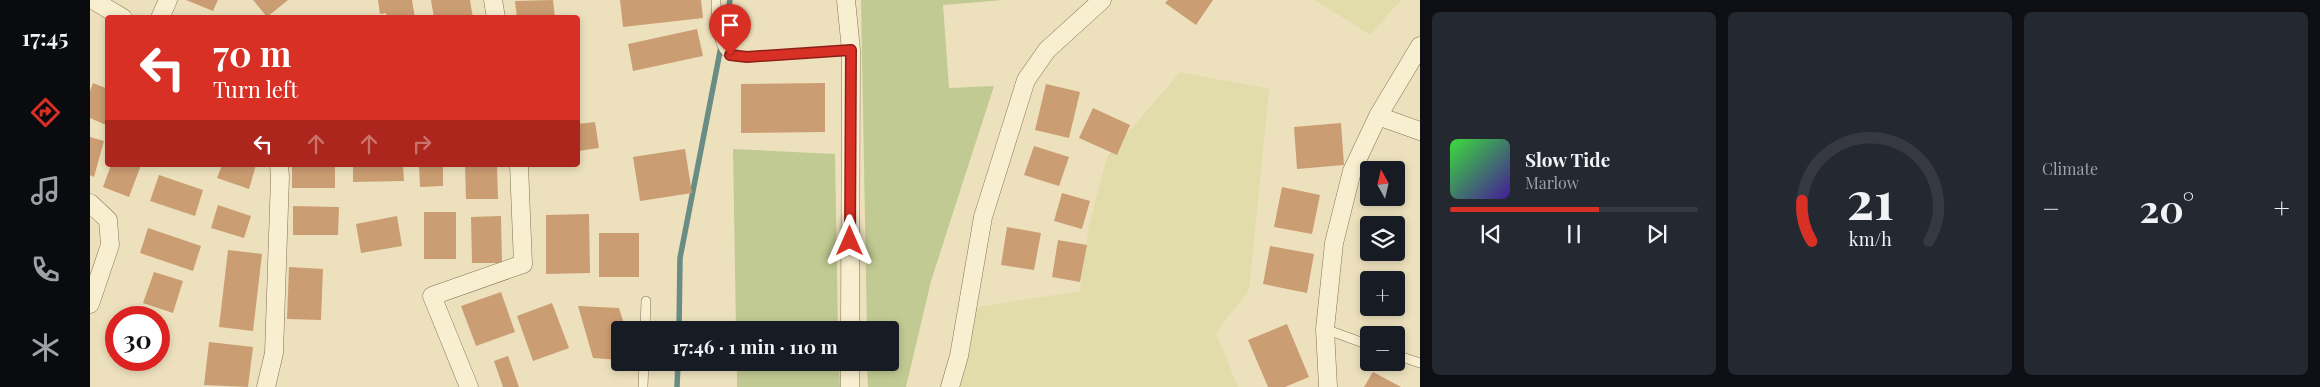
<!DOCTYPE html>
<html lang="en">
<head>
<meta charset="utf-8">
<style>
  :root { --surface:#171b24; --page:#242831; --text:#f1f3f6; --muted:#9ea1a6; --line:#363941; --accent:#d93025 }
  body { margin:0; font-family:"Playfair Display",serif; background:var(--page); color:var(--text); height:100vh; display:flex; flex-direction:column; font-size:19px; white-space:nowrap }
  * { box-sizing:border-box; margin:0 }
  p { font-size:16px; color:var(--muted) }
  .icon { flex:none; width:28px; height:28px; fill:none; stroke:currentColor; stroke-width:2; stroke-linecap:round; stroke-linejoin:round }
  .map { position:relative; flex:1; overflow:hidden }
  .details { display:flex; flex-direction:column; gap:12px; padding:12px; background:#0d0f14; width:900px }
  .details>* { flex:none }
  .guide { position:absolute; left:15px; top:15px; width:475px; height:152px; border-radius:5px; box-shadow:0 2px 8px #0003; background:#d93025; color:#fff; overflow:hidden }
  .needle { width:32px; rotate:352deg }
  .buttons { position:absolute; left:1270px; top:161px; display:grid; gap:10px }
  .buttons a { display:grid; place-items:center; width:45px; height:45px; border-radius:5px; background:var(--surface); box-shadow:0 2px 8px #0003; font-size:25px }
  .speed { position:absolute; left:15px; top:306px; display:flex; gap:10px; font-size:25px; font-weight:700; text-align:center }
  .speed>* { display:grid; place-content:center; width:65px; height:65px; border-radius:50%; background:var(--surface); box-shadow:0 2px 8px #0003; line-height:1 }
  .speed .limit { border:8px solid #d22; background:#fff; color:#111 }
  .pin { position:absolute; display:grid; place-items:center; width:42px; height:42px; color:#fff; margin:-51px -21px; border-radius:50% 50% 50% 0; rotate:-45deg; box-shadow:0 0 5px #0007 }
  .pin .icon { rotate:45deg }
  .me { position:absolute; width:55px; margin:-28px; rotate:0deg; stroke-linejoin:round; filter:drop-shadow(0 0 4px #0008) }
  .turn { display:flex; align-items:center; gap:18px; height:105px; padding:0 25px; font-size:22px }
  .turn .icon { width:65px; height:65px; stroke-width:2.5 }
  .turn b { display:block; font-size:35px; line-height:42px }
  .lanes { display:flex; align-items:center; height:48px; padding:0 25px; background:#0003; justify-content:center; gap:25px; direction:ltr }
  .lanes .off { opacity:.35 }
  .big { font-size:38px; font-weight:700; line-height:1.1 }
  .details .tile { flex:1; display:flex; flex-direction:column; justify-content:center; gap:8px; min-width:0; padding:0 18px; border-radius:8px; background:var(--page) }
  .details .dial { align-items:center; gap:0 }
  .dial svg { height:130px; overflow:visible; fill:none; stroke:var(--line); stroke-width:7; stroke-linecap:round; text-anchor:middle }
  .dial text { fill:var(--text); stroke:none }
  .song { display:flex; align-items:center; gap:15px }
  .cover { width:60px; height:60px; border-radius:8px; background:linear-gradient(135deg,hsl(120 70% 55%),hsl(260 70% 35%)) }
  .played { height:5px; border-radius:2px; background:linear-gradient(90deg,var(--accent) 60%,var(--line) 60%) }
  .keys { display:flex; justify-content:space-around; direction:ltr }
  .heat { display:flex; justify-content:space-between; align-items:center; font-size:28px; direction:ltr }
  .details .tiles { flex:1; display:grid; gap:12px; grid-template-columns:repeat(3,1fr) }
  .trip { position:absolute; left:521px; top:321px; width:288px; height:50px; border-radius:5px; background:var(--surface); box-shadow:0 2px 8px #0003; font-weight:700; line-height:50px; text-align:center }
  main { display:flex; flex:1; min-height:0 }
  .dock { display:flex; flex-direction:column; width:90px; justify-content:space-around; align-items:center; background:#090b0e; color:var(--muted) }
  .dock .icon { width:35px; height:35px }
  .dock .current { color:var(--accent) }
  .dock b { font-size:22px; color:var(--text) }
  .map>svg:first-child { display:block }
  .farmland { fill:#e2dcab }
  .green { fill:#c1ca92 }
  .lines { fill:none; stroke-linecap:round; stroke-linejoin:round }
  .stream { stroke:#698c85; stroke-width:5.5 }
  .building { fill:#cb9d73 }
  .lane-casing { stroke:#857257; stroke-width:10 }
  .street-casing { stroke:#857257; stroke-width:19 }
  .lane { stroke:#f8eed0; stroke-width:9 }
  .street { stroke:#f8eed0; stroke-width:18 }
  .route-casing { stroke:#8d1f18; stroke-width:12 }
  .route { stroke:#d93025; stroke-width:9 }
</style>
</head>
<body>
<main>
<nav class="dock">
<b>17:45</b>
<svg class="icon current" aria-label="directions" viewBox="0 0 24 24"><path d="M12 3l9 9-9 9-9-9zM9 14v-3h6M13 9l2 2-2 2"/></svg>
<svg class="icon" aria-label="music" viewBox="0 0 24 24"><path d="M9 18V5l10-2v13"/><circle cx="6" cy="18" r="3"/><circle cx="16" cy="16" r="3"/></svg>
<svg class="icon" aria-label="phone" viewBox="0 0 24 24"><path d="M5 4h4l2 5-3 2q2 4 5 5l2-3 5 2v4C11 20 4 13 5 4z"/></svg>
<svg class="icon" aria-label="climate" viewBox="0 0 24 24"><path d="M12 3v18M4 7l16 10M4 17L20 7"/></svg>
</nav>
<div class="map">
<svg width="1330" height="387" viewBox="0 0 1330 387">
  <rect width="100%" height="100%" fill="#ede1bd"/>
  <path class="farmland" d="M1225,0H1311L1280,35Z
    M1090,72L1179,89L1159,290L1126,333L1148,387H869L887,307L990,291L999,225L1017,157Z"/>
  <path class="green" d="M771,0H914L853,5L859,88L904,86L841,281L816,387H778L777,363L800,362V330H777Z
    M643,149L745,154L748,330H646Z
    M647,363H749L750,387H647Z"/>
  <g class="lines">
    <path class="stream" d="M589,330L590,258L640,0
      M587,387L588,362"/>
  </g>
  <path class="building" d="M96,0H128L123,11Z
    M163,0H198L177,17Z
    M288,0H322L325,18H297L296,13L290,14Z
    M341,0H380L383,18H344Z
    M463,0L465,18H427L425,1Z
    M530,0H611L613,18L533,27Z
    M1078,0H1123L1106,25L1075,3Z
    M607,29L613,56L543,71L538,44Z
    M3,83L18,89L16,125L0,118V91Z
    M735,83V132L651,133V84Z
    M956,84L990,92L979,138L945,130Z
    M1003,108L1040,125L1027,155L989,138Z
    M505,122L509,148L488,151V124Z
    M1251,123L1254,165L1207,169L1204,127Z
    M0,137L14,141L4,177L0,175Z
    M944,146L979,157L969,186L934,175Z
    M595,149L602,193L550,201L543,157Z
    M21,165H51L39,197L13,187Z
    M132,165H166L159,189L127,178Z
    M202,165H245V188H202Z
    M263,165H313L314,181L263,182Z
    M329,165H353V186L330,187Z
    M375,165H407L408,199H376Z
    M69,175L113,190L105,216L60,201Z
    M1192,187L1230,195L1222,234L1184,227Z
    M972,193L1000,201L992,229L964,221Z
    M128,205L161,216L154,238L121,228Z
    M203,206L249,207L248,235H203Z
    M334,212H366V259H334Z
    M499,214L500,273L456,274V215Z
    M307,216L312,246L271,253L266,224Z
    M411,216L412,263H382L381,217Z
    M917,227L951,233L944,270L911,265Z
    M58,228L111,246L103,271L50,253Z
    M509,233H549V277H509Z
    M968,240L997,245L990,282L962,277Z
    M1180,246L1224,254L1217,293L1173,284Z
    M138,250L172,254L163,331L129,327Z
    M199,267L233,269L231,320L197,319Z
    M64,272L93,281L83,313L53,303Z
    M411,292L425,332L386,346L371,306Z
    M462,303L479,348L443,361L427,316Z
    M488,306L529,308L536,330H530V360L503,358Z
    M1197,324L1219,377L1195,387H1178L1158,340Z
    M119,342L163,347L158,387L114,385Z
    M418,356L429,387H413L404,361Z
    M1283,372L1311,387H1274Z"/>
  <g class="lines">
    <defs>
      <path id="lane" d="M626,0C626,13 626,50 641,55C646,57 652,57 657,57L761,50
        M1235,329L1279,345
        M555,330L556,301
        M1306,355L1330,363
        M553,387L554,362"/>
      <path id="street" d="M3,0L33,18
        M403,0L406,18
        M756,0L761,50L760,330
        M70,18L78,0
        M1288,116L1330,131
        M0,203L18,220L20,245L0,304
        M760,362V387
        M176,387L184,353L190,177L189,165
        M379,387L342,296L433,264L429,165
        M860,387L869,356L893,217L936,80L957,50L1012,0
        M1238,387L1235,329L1244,243L1262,171L1288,116L1330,46"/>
    </defs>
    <use href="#lane" class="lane-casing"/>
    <use href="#street" class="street-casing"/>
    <use href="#lane" class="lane"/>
    <use href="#street" class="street"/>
  </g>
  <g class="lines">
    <defs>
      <path id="route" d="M640,55L657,57L761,50L760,241"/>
    </defs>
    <use href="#route" class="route-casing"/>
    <use href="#route" class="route"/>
  </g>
</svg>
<div class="buttons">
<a><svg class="needle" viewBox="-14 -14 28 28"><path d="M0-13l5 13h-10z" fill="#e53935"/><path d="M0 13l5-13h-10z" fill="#9ea1a6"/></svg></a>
<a><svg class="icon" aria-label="layers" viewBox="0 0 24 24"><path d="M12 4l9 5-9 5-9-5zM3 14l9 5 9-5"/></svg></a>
<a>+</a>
<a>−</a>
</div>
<div class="speed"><div class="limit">30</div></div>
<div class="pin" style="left:640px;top:55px;background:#d93025"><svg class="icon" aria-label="arrive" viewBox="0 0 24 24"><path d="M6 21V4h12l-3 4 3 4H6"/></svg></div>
<svg class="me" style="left:760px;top:241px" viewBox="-20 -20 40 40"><path d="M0-17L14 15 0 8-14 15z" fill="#d93025" stroke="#fff" stroke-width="4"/></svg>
<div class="trip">17:46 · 1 min · 110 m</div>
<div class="guide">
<div class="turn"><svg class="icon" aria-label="left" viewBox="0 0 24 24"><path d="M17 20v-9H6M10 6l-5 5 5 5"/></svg><div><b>70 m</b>Turn left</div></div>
<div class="lanes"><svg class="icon" aria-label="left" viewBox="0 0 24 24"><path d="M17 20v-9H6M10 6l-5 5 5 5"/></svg><svg class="icon off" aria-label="ahead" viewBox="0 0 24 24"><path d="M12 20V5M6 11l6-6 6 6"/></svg><svg class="icon off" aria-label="ahead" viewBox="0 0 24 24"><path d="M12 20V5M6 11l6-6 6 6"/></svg><svg class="icon off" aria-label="right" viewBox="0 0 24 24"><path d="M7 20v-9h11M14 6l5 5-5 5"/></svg></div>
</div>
</div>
<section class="details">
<div class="tiles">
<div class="tile">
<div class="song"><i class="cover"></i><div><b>Slow Tide</b><p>Marlow</p></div></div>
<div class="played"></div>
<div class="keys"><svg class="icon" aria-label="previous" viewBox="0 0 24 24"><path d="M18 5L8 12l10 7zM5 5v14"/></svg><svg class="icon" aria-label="pause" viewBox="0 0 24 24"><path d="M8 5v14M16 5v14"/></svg><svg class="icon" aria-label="next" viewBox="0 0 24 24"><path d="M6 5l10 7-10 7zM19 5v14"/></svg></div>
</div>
<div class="tile dial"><svg viewBox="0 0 100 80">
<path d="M14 69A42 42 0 1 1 86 69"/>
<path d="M14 69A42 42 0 0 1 8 44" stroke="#d93025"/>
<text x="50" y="56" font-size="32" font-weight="700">21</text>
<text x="50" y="72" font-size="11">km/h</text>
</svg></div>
<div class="tile"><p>Climate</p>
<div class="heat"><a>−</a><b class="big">20°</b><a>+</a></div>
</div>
</div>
</section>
</main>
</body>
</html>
